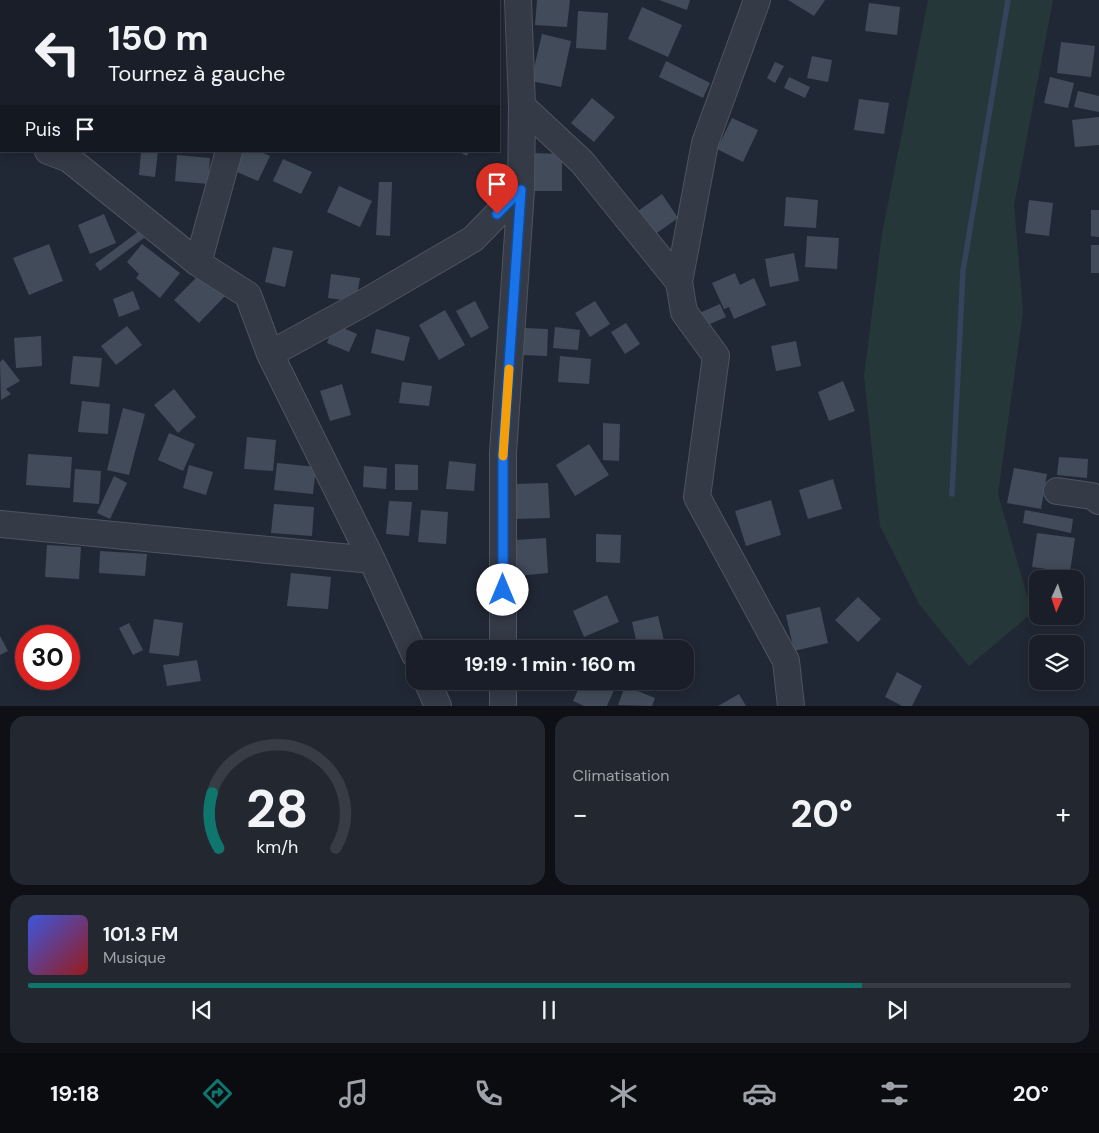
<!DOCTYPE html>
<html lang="fr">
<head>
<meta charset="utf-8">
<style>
  :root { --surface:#191e28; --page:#222730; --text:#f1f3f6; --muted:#9fa2a8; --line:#373c45; --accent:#0f766e }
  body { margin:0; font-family:"DM Sans",sans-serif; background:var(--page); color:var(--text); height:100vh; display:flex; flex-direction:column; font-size:19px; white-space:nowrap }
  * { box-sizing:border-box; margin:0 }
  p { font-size:16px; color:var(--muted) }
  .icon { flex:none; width:28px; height:28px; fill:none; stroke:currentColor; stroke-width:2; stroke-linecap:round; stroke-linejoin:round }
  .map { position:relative; height:706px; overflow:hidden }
  .details { display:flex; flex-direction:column; gap:10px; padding:10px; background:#0e1016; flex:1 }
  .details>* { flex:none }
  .banner { position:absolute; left:0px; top:0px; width:500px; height:152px; box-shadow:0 2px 12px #0003,0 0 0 1px var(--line); background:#191e28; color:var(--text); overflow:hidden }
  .needle { width:32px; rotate:183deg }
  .buttons { position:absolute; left:1029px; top:570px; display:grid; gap:10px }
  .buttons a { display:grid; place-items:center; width:55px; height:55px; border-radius:10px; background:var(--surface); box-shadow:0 2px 12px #0003,0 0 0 1px var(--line); font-size:25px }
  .speed { position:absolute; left:15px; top:625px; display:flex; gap:10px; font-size:25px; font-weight:700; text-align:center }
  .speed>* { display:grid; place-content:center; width:65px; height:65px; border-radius:50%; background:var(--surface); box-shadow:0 2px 12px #0003,0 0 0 1px var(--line); line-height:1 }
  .speed .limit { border:8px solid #d22; background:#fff; color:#111 }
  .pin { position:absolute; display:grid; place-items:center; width:42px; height:42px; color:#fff; margin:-51px -21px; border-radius:50% 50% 50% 0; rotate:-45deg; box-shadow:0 0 5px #0007 }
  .pin .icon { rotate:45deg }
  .me { position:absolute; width:55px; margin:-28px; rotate:0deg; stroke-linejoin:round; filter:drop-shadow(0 0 4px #0008) }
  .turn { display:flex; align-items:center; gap:18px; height:105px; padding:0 25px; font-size:22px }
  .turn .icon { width:65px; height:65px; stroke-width:2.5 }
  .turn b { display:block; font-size:35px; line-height:42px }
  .then { display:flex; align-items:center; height:48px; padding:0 25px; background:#0003; gap:10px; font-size:19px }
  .big { font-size:38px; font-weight:700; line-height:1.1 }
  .details .tile { flex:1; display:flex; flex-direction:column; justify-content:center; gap:8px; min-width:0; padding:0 18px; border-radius:15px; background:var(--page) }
  .details .dial { align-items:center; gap:0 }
  .dial svg { height:130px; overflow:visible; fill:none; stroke:var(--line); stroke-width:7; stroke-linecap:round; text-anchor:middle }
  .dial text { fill:var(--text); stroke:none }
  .song { display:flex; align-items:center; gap:15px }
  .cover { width:60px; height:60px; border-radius:8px; background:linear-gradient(135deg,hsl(230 70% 55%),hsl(0 70% 35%)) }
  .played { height:5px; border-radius:2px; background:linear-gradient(90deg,var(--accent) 80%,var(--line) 80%) }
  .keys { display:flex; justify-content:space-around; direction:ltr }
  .heat { display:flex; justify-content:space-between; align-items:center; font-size:28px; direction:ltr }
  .details .tiles { flex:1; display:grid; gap:10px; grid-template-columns:1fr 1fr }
  .tile:last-child { grid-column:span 2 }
  .trip { position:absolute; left:406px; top:640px; width:288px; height:50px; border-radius:15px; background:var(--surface); box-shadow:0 2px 12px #0003,0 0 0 1px var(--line); font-weight:700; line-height:50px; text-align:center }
  .tab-bar { display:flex; height:80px; justify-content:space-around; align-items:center; background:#0a0c10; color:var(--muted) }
  .tab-bar .icon { width:35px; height:35px }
  .tab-bar .on { color:var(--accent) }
  .tab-bar b { font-size:22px; color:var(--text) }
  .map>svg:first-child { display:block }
  .green { fill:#263739 }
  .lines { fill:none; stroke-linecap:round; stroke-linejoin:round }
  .stream { stroke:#35435c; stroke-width:5.5 }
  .building { fill:#424b5a }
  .minor-casing { stroke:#4e5561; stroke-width:28 }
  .minor { stroke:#343a46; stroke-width:26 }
  .route-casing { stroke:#114b97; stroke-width:12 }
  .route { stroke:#1a73e8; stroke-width:9 }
  .slow { stroke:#f59e0b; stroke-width:9 }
</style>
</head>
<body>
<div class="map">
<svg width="1099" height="706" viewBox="0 0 1099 706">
  <rect width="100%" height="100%" fill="#212835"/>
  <path class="green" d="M928,0H1053L1014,205L1023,312L998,494L1032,613L969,666L919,604L880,526L864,376L882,234Z"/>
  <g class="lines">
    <path class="stream" d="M952,494L963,271L1008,0"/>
  </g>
  <path class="building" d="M537,0H570L567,27L535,25Z
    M659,0H690L687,10Z
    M788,0H825L814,16Z
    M869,3L900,7L897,35L865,31Z
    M642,7L682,25L668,57L628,39Z
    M578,11L608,13L606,50L576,48Z
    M542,34L571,41L561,87L531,81Z
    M1061,42L1095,46L1091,77L1057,73Z
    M812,56L832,60L828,82L807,78Z
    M666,61L710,83L703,98L659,77Z
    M775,62L784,66L775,83L767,78Z
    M789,77L810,87L805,98L784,88Z
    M1050,77L1074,83L1068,108L1044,103Z
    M1078,91L1099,96V112L1074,107Z
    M592,98L615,117L594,142L571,123Z
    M859,99L889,103L884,134L854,130Z
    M1099,117V145L1075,147L1072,120Z
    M732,118L758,130L743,162L717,149Z
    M141,151H158L155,177L139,175Z
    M236,151H259L270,156L258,181L228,168Z
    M457,151H469L467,156Z
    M532,153L562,154V191H531Z
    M177,155L210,158L208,184L175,181Z
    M283,159L312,172L301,194L273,181Z
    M379,182H392L390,236L376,235Z
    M339,186L372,201L360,227L327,212Z
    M662,194L678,218L654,235L638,211Z
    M786,197L818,200L816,228L784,226Z
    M1029,200L1053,203L1049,236L1025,233Z
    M1091,210H1099V237L1091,236Z
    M104,214L116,243L90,254L78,225Z
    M139,231L144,238L100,271L95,264Z
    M807,236L839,238L837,269L805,267Z
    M49,244L63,281L29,295L13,258Z
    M142,244L180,273L160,298L136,278L139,274L127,262Z
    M1091,245H1099V273H1091Z
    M273,247L293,251L285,287L265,282Z
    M794,253L799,281L770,287L765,259Z
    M201,273L225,296L199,323L174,300Z
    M735,273L740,285L754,278L766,305L734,319L729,307L724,309L712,283Z
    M331,274L360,278L356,302L328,298Z
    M133,291L140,309L119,317L113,299Z
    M475,301L489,328L471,338L456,311Z
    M595,301L610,324L590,337L575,313Z
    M720,304L726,317L703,327L697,314Z
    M445,310L465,345L439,360L419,325Z
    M626,323L640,344L625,354L611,332Z
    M334,324L357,334L349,352L327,343Z
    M127,326L142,345L116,365L101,346Z
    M555,327L580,330L578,350L553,348Z
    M524,328L548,329L547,356L522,355Z
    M376,329L410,337L404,361L371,353Z
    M41,336L42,366L16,368L14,338Z
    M796,341L801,366L776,371L771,346Z
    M73,356L102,358L99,387L70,384Z
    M560,356L591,359L589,384L558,382Z
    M3,359L20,381L6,389L11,394L1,400L0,362Z
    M843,381L855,411L829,421L818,392Z
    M402,382L432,386L429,406L399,403Z
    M342,384L351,415L330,421L320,391Z
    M174,389L196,417L178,433L154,405Z
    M82,401L110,404L108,434L78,432Z
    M123,408L145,414L129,475L107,470Z
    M603,423L620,424L619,461L603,460Z
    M169,433L195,444L183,471L158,460Z
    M247,437L276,440L273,471L244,469Z
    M589,444L609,475L575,496L556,465Z
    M28,454L72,457L70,488L26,485Z
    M1059,457L1088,459L1087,478L1057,475Z
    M449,461L476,464L474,491L446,489Z
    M277,463L316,467L313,494L274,490Z
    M395,464L418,465V490H395Z
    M189,465L213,472L206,495L183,488Z
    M364,466L387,468L386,489L363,487Z
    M1014,468L1047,474L1041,509L1007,503Z
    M75,469L101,471L99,504L73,502Z
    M114,476L127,483L110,519L97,513Z
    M833,479L842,509L808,519L799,490Z
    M548,483L550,518L515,519L513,484Z
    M771,500L781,535L746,546L735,511Z
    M389,501L412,502L409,536L386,534Z
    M274,504L314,507L312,536L271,533Z
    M421,510L448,512L446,544L418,542Z
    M1025,510L1073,519L1071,533L1023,523Z
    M1037,533L1075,538L1070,572L1032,567Z
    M596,534L621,535L620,563L596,562Z
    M546,538L548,573L518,576L515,540Z
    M47,545L81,547L79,579L45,577Z
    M100,551L147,554L145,576L99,573Z
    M291,573L331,577L328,609L287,606Z
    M607,595L619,622L584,637L573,611Z
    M858,597L881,619L858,642L835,620Z
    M820,607L828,643L794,651L786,615Z
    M658,616L666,649H638L632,622Z
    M154,619L183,623L179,656L149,653Z
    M129,623L143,650L133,655L119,628Z
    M0,636L8,651L0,655Z
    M535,639L550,649H528Z
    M197,660L201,681L167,686L163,665Z
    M897,672L922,686L912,706H902L885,697Z
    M582,681H618L607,706H584L573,701Z
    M625,686L655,698L652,706L618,705Z
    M739,694L746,706H718Z"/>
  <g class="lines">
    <defs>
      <path id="minor" d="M757,0L705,143L679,282L684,312L716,356L697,497L786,661L791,706
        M257,1V0
        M522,106L582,162L679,282
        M0,133L1,134
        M48,151L69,159L198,263L248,295L270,354L372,560L415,655
        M198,263L229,151
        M270,354L367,301L473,239L521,190L522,106L518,0
        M1057,491L1092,496L1099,501
        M0,524L372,560
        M503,649V453L521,190
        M427,681L438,706
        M503,681V706"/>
    </defs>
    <use href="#minor" class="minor-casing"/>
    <use href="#minor" class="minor"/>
  </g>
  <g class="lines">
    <defs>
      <path id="route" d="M497,214L521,190L503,453V590"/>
    </defs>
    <use href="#route" class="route-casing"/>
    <use href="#route" class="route"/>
    <path class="slow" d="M503,456L509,369"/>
  </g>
</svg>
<div class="buttons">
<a><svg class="needle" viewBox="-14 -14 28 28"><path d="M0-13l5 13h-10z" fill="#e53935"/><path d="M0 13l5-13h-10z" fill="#9fa2a8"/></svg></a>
<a><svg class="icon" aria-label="layers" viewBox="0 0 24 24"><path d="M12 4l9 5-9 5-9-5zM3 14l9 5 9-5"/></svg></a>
</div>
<div class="speed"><div class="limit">30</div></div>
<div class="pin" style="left:497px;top:214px;background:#d93025"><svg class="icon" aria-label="arrive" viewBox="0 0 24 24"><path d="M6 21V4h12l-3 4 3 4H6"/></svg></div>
<svg class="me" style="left:503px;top:590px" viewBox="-20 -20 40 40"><circle r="19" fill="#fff"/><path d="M0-13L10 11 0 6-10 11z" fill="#1a73e8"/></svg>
<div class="trip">19:19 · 1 min · 160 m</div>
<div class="banner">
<div class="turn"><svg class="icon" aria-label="left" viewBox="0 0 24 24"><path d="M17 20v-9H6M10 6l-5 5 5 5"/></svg><div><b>150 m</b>Tournez à gauche</div></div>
<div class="then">Puis<svg class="icon" aria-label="arrive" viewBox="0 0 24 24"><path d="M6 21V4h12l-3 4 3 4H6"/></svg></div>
</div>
</div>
<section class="details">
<div class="tiles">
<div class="tile dial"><svg viewBox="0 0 100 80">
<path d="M14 69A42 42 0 1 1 86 69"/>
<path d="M14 69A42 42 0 0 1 10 35" stroke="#0f766e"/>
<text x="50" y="56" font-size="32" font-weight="700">28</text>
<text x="50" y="72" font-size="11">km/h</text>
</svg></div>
<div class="tile"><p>Climatisation</p>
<div class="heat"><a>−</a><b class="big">20°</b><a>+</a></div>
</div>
<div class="tile">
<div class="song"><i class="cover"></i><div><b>101.3 FM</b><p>Musique</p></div></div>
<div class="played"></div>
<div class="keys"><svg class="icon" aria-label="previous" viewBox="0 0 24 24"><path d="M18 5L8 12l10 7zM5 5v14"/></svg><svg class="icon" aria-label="pause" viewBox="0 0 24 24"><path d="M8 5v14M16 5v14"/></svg><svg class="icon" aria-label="next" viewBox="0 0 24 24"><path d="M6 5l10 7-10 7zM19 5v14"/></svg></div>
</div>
</div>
</section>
<nav class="tab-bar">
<b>19:18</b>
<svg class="icon on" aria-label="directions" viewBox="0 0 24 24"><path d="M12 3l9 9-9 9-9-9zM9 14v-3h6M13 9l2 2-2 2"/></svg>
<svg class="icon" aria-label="music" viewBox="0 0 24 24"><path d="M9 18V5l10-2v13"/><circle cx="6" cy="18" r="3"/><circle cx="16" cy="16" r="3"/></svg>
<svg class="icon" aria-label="phone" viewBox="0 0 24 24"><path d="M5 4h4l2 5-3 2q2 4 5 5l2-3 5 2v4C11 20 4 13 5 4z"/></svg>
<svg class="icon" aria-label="climate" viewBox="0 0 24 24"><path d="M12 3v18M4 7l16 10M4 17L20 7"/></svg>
<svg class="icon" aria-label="car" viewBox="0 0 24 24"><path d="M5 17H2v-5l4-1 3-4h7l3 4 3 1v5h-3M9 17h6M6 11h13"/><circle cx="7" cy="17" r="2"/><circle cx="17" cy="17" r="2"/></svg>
<svg class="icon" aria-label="filters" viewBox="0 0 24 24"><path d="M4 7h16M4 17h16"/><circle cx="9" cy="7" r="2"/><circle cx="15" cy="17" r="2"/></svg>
<b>20°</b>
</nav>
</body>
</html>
